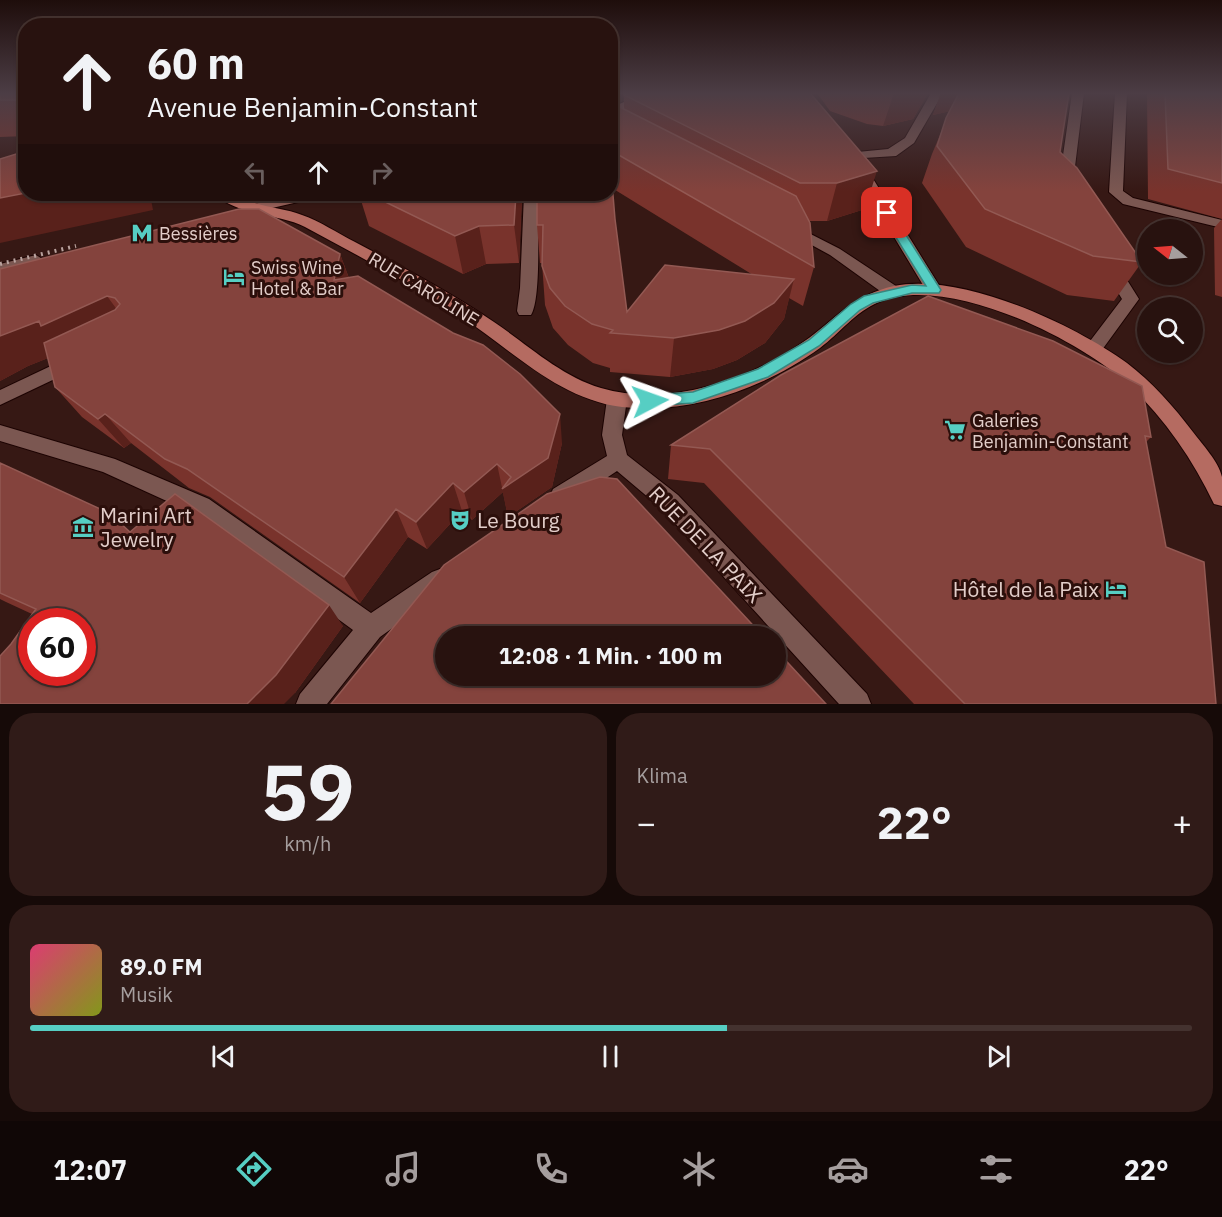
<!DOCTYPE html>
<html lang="de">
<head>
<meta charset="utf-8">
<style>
  :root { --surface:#28120f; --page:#301b18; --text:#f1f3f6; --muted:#a59e9e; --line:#44322f; --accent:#56cec3 }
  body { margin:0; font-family:"IBM Plex Sans",sans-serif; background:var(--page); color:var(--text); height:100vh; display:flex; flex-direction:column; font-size:22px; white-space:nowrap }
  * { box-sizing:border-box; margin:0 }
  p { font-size:20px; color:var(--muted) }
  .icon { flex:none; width:33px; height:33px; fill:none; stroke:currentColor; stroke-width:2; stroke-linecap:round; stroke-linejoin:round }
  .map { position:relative; height:704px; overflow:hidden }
  .sheet { display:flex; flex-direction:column; gap:9px; padding:9px; background:#160a08; flex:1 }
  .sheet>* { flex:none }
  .hud { position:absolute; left:18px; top:18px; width:600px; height:183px; border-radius:24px; box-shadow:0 2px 4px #0004,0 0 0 2px var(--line); background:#28120f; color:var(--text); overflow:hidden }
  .needle { width:39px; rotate:287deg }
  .tools { position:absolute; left:1137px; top:219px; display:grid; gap:12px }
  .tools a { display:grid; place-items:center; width:66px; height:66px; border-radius:50%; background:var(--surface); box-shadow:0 2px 4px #0004,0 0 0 2px var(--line); font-size:30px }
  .speed { position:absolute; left:18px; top:608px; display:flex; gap:12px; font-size:30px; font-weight:700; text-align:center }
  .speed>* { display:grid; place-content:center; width:78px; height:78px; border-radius:50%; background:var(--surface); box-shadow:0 2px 4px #0004,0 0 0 2px var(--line); line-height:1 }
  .speed .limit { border:9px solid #d22; background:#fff; color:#111 }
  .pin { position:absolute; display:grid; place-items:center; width:51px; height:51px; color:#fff; margin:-26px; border-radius:12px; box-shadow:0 3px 9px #0006 }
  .me { position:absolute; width:66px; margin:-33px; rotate:86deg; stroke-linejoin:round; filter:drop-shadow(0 0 4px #0008) }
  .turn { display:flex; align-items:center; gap:21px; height:126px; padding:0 30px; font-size:27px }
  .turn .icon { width:78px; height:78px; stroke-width:2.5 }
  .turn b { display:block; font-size:42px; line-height:51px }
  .lanes { display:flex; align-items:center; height:57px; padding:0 30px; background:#0003; justify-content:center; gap:30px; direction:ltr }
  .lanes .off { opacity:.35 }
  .big { font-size:45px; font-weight:700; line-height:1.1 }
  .sheet .tile { flex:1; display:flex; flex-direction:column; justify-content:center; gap:9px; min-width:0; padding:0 21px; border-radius:24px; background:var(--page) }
  .sheet .dial { align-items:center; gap:0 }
  .dial b { font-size:78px; line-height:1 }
  .song { display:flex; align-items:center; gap:18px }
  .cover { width:72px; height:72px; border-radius:9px; background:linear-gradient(135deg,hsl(340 70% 55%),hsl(70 70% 35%)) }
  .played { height:6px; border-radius:3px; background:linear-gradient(90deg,var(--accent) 60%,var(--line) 60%) }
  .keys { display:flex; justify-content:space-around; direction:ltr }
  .heat { display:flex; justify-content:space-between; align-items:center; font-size:33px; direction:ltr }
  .sheet .tiles { flex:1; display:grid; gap:9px; grid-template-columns:1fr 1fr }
  .tile:last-child { grid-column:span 2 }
  .trip { position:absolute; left:435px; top:626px; width:351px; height:60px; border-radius:30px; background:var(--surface); box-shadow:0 2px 4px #0004,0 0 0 2px var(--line); font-weight:700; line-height:60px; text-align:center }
  .menu { display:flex; height:96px; justify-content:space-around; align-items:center; background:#100706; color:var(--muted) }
  .menu .icon { width:42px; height:42px }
  .menu .selected { color:var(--accent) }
  .menu b { font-size:27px; color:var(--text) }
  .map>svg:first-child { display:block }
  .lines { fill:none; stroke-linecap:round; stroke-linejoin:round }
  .lane-casing { stroke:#1c0302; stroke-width:2 }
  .street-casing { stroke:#1c0302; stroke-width:2 }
  .secondary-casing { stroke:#1c0302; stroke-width:2 }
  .primary-casing { stroke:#1c0302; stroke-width:2 }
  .lane { fill:#7b5751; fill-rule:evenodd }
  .street { fill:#7b5751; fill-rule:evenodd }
  .secondary { fill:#986159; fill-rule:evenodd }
  .primary { fill:#b56b61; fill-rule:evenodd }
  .rail { stroke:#b9a29e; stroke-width:4; stroke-dasharray:2 5; stroke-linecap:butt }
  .wall { fill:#79332c; fill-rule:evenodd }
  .shaded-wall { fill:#59211b }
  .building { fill:#84433d; stroke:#935953; stroke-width:1.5; fill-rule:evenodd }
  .route { fill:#56cec3; stroke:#38867f; stroke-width:1.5 }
  .labels { text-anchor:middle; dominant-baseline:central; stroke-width:6; stroke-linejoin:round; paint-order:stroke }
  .poi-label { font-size:18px; fill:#e2cdc9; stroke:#2c0f0b; text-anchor:start }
  .street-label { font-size:18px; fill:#e2cdc9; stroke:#2c0f0b }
  .near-poi-label { font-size:21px; fill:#e2cdc9; stroke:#2c0f0b; text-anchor:start }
  .near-street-label { font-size:21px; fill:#e2cdc9; stroke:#2c0f0b }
</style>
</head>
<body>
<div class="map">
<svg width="1222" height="704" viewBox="0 0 1222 704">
  <rect width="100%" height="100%" fill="#361814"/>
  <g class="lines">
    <defs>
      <path id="lane" d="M74,355L80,357L83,362L80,367L0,405V390Z"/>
      <path id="street" d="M931,93H943L914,143L896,156L847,159L846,156L847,153L888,149L905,138Z
        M1072,93H1084L1073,183L1066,187L1059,183Z
        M1115,93H1127L1123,191L1133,198L1222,220V228L1123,204L1109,192Z
        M524,194H538C537,218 542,298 531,315H519L517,311L520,288Z
        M791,224L840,249L899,288L901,292L899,296H887L830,255L786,231L784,228L786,225Z
        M36,255L44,260L42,263L0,274V264Z
        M1111,263L1117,264L1139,299L1099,354L1093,355L1087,354L1084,349L1122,299L1103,268Z
        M617,392L624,394L627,399L622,435L627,455L678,495L867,694L871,704H839L662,509L617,471L569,503L561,505L553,503L550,496L553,489L607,456L602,435L607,399L610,394Z
        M0,425L115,459L209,499L371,613L432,572L440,569L448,572L452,580L448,588L380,637L327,704H296L300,694L353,630L193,513L103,472L0,441Z"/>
      <path id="secondary" d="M645,93H661L610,115V108Z
        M860,165L867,169L942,290L940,294H928L926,290L853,169Z
        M299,194H322L320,197L259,211L252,207L254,204Z"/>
      <path id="primary" d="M216,194C231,193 241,200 255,203C271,208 287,209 302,215C320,221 337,233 355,242C402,267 450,292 494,322C528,345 561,376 601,388C670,408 753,379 809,338C840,315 854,295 894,286C961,272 1073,324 1127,363C1152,382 1174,407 1193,432C1202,444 1219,462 1222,477C1222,486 1222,497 1222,506L1214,504C1193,460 1165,419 1130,386C1079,339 947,273 879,302C855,312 840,333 820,348C765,388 690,415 622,407C558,399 511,349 460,316C410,283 357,255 305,227C280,214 234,215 216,194Z"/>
    </defs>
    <use href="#lane" class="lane-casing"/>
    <use href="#street" class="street-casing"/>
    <use href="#secondary" class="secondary-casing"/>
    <use href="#primary" class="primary-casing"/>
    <use href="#lane" class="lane"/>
    <use href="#street" class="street"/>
    <use href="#secondary" class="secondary"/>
    <use href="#primary" class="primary"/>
    <path class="rail" d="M0,264L76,246"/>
  </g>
  <path class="wall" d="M0,93H26V136L0,137Z
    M810,93L865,209L827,221H808L814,267L803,306L789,298L784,319L765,343L737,360L713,369L670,377L610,372V368L593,363L568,345L553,328L545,305L542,263H540L537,225L610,194V102L624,109V95ZM612,188L753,275L627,312L615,219Z
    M817,93H928L913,119L883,126L867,124L830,111Z
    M941,93L1060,152L1142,262L1114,301L1067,295L966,247L922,183L932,154L950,111L933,115Z
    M1147,93H1222V297L1215,295L1214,228L1222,219L1148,199Z
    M359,194H522L519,263L486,264L463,274L369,226Z
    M340,254L349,278L562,443L552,487L508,517L503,492L472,520L462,511L427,549L408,537L360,603L210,497L189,488L131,443L124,448L82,417L55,387L48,358L28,366L0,381V269Z
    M781,375L1151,437L1146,442L1166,547L1216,704H914L704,483L668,479L671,445Z
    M0,463L130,532L343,626L295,693L11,644L32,614L6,602L0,599Z"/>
  <path class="shaded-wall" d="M894,93H928L913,119L883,126Z
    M941,93H961L955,110L933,115Z
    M877,171L865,209L827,221L837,183Z
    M26,193L150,194L153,210L0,243V198Z
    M516,194H522L519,263L514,225Z
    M479,226L486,264L463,274L455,236Z
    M340,254L351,284L334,280Z
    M794,279L784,319L765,343L737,360L713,369L670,377L674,338Z
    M107,296L129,326L28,366L0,381V336Z
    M105,414L131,443L124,448L98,419Z
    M560,414L562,443L552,487L508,517L502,489Z
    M497,464L503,492L472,520L464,492Z
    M453,483L462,511L427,549L416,522Z
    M396,509L408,537L360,603L344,577Z
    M329,605L343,626L295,693L284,704H247Z"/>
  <path class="building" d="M0,93H26V100H0Z
    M630,93H810L877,171L837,183H800L624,95Z
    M959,93H1069L1060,152L1077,168L1142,262L1093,256L985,209L937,146L946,118Z
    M1165,93H1222V183L1168,169Z
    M610,102L796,196L810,223L814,267L610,150Z
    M26,151V193L0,198V159Z
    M610,159L615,219L627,312L665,265L794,279L774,303L745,321L719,330L674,338L610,333L613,330L592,324L565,306L550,288L542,266L543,225H537V194H610Z
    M369,194H516L514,225L479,226L455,236Z
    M239,209H259L340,254L334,280L358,276L453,333L483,345L520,374L560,414L548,458L502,489L511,477L497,464L464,492L453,483L416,522L396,509L344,577L187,469L165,459L105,414L98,419L55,387L44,343L115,310L120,304L115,298L107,296L41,326L39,321L0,336V269Z
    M928,296L1053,341L1142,386L1151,437L1145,436L1166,547L1204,562L1216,704H965L710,449L671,445L781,375Z
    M0,463L109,513L130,532L175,494L329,605L276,675L247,704H0V656L11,644L36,609L0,593ZM32,621H82V672H32Z
    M600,477L617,479L763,636H446V675H776V650L826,704H331L444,565L547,494Z"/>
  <linearGradient id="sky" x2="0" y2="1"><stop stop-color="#1e0d0b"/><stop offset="0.49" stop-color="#4c3d45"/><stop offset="1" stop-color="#4c3d45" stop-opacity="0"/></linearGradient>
  <rect width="1222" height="191" fill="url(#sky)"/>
  <path class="route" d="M887,210L892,213L941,290L939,293H912L873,303L860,310L819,346L768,377L693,403L650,406L645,405L642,401L645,397L650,395L693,392L758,369L809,340L851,304L864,296L912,285L926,286L881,213Z"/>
  <defs>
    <symbol id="metro-bare" viewBox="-9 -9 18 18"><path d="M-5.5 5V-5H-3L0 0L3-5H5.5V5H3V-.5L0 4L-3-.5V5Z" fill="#56cec3" stroke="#2c0f0b" stroke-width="2.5" paint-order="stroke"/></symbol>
    <symbol id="hotel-bare" viewBox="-9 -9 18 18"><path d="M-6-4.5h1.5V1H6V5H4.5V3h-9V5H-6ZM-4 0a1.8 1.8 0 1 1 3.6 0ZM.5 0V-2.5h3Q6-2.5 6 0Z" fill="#56cec3" stroke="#2c0f0b" stroke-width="2.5" paint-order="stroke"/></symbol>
    <symbol id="supermarket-bare" viewBox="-9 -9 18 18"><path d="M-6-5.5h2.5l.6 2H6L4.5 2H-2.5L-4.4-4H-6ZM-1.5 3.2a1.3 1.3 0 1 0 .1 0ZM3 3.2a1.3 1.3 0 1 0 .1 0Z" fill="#56cec3" stroke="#2c0f0b" stroke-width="2.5" paint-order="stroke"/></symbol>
    <symbol id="theatre-bare" viewBox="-9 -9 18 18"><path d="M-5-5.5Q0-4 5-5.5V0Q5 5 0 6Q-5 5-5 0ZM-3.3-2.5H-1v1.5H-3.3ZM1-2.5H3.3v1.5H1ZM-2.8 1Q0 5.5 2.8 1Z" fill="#56cec3" stroke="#2c0f0b" stroke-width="2.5" paint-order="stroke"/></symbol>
    <symbol id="museum-bare" viewBox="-9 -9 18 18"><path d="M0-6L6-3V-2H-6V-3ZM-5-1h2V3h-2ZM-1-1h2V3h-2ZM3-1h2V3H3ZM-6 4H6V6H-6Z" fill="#56cec3" stroke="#2c0f0b" stroke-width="2.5" paint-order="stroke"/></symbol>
  </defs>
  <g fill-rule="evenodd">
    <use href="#metro-bare" x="127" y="218" width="30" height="30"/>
    <use href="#hotel-bare" x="219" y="262" width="30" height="30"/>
    <use href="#supermarket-bare" x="940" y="415" width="30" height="30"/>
    <use href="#theatre-bare" x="445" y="505" width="30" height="30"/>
    <use href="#museum-bare" x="68" y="512" width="30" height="30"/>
    <use href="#hotel-bare" x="1101" y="574" width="30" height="30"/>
  </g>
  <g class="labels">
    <g class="poi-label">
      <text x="159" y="233">Bessières</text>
      <text x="251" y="267">Swiss Wine<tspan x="251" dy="21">Hotel &amp; Bar</tspan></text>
      <text x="972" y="420">Galeries<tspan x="972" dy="21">Benjamin-Constant</tspan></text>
    </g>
    <g class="street-label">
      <text transform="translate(424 289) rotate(31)">RUE CAROLINE</text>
    </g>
    <g class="near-poi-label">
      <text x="100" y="515">Marini Art<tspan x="100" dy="24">Jewelry</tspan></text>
      <text x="477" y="520">Le Bourg</text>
      <text x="1099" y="589" text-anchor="end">Hôtel de la Paix</text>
    </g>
    <g class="near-street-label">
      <text transform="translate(706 544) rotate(46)">RUE DE LA PAIX</text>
    </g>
  </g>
</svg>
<div class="tools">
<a><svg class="needle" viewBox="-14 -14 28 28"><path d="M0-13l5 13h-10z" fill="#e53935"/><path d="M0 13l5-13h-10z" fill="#a59e9e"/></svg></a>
<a><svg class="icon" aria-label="search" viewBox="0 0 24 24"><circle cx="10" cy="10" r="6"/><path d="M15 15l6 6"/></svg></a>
</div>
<div class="speed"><div class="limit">60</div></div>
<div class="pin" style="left:887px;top:213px;background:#d93025"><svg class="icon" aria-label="arrive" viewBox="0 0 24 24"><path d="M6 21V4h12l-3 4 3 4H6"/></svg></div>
<svg class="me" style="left:650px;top:401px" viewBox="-20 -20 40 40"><path d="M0-17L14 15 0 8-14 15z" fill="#56cec3" stroke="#fff" stroke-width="4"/></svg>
<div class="trip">12:08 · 1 Min. · 100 m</div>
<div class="hud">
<div class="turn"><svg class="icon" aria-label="ahead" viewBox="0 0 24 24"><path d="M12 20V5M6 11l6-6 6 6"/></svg><div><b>60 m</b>Avenue Benjamin-Constant</div></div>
<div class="lanes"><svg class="icon off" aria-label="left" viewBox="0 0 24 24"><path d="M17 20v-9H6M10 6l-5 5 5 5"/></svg><svg class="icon" aria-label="ahead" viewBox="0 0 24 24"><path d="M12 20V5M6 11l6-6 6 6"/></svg><svg class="icon off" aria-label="right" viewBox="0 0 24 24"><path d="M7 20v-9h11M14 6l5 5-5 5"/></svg></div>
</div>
</div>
<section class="sheet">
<div class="tiles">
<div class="tile dial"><b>59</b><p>km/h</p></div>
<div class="tile"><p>Klima</p>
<div class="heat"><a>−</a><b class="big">22°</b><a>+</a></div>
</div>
<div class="tile">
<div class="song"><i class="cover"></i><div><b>89.0 FM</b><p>Musik</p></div></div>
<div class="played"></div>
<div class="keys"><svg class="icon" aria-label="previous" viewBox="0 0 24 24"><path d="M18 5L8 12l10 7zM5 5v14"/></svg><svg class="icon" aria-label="pause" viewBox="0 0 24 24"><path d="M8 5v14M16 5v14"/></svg><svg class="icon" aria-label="next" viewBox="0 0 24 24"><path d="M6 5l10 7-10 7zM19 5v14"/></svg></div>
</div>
</div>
</section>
<nav class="menu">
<b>12:07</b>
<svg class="icon selected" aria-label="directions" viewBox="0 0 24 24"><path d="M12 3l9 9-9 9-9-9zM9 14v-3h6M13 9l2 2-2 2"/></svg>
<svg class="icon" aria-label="music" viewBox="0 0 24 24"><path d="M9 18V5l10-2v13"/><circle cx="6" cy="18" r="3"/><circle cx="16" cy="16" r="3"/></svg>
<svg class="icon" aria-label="phone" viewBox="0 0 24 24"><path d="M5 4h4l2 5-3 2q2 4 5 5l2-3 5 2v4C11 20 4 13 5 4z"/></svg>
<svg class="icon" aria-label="climate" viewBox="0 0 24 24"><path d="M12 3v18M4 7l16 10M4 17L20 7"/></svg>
<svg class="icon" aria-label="car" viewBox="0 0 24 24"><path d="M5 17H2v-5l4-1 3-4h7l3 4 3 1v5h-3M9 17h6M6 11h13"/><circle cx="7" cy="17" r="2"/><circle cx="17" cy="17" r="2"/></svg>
<svg class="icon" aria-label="filters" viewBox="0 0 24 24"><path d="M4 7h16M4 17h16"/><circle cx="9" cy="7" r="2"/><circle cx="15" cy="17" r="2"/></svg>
<b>22°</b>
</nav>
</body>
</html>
